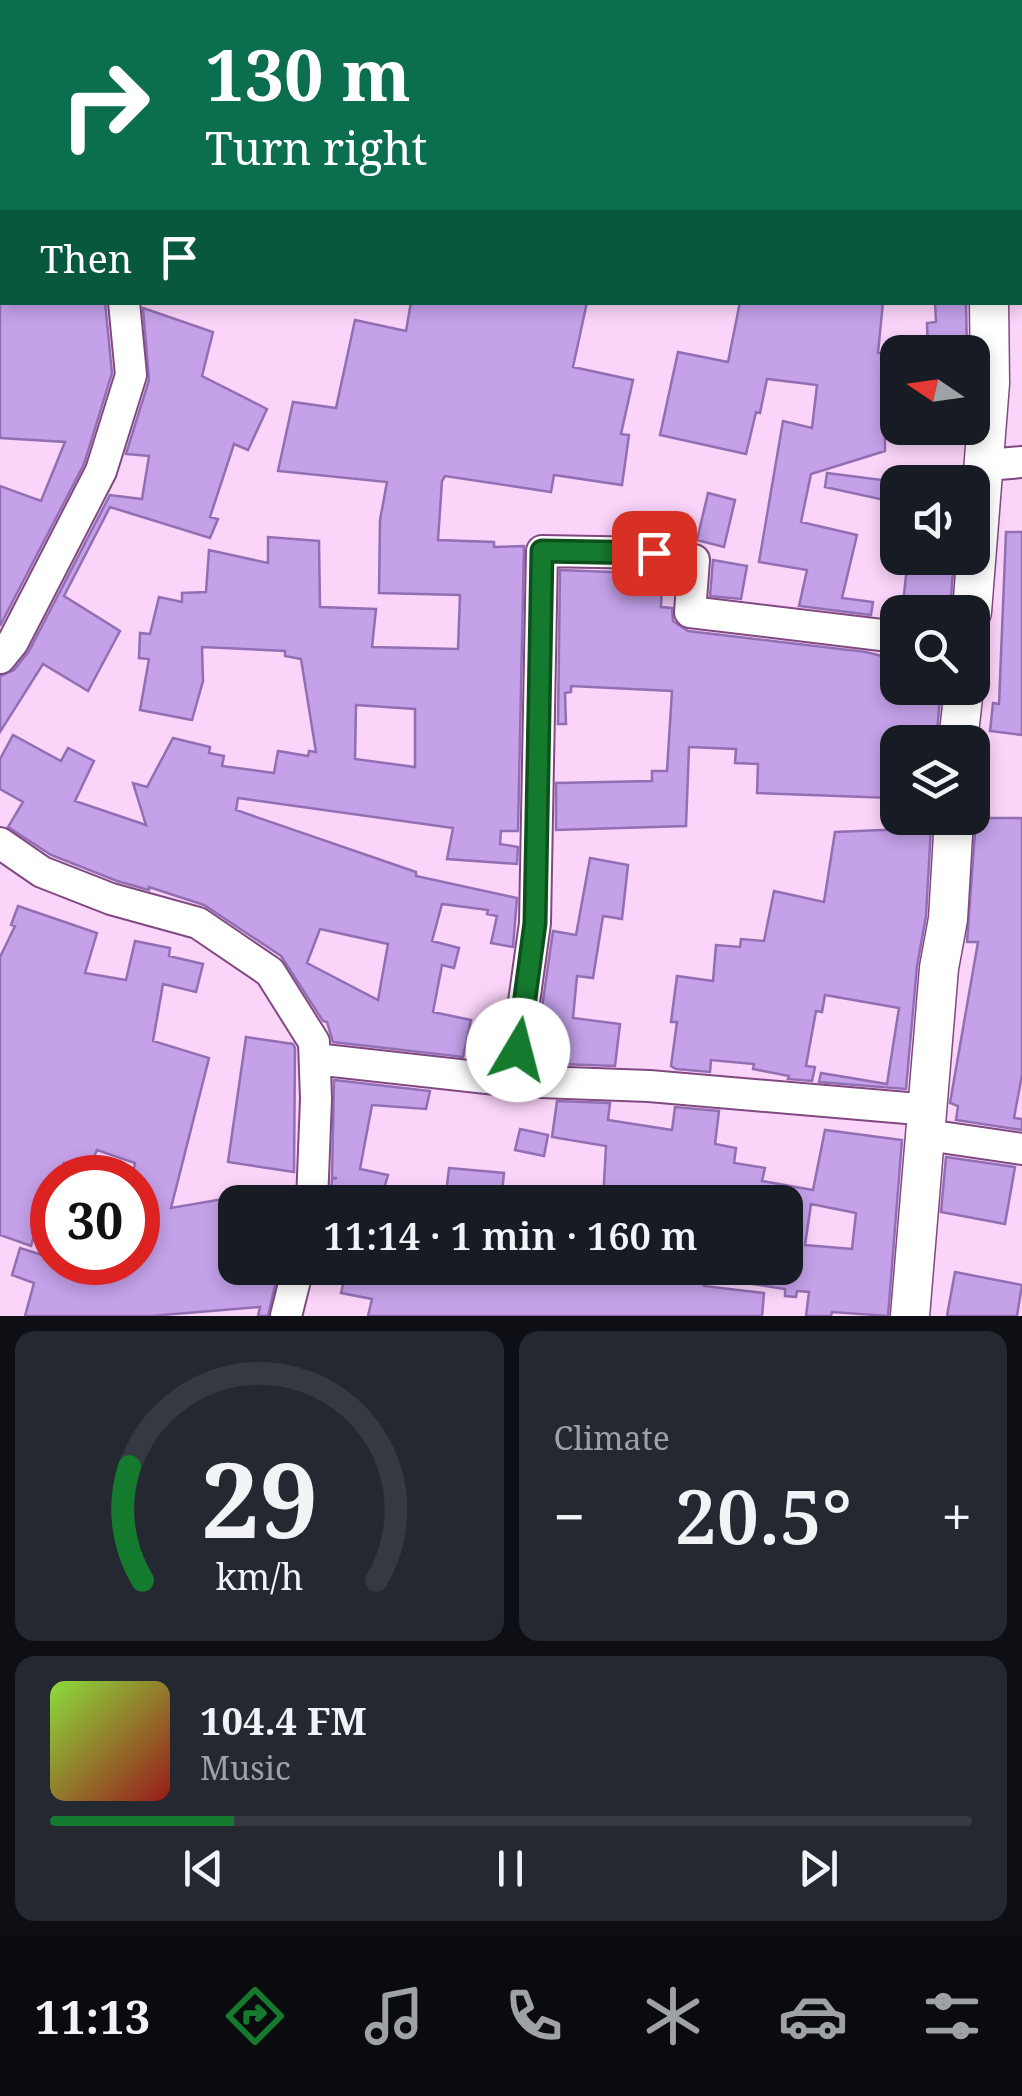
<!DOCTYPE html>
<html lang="en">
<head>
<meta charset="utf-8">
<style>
  :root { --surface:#171b24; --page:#242831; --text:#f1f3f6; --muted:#9ea1a6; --line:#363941; --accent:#147b2e }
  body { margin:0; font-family:"Noto Serif",serif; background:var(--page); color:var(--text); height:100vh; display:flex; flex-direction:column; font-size:38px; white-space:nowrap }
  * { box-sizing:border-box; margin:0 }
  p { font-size:32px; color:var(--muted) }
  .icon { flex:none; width:55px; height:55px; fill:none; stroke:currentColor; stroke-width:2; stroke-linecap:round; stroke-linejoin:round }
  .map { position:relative; height:1316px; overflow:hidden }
  .panel { display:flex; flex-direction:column; gap:15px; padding:15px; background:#0d0f14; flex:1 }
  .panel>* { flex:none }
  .top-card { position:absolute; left:0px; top:0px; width:1022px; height:305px; box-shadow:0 5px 15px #0003; background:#0b6e4f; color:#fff; overflow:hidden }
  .needle { width:65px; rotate:283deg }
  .buttons { position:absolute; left:880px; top:335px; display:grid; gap:20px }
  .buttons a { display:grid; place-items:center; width:110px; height:110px; border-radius:20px; background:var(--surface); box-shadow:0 5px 15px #0003; font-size:50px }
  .speed { position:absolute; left:30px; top:1155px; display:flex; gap:20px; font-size:50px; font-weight:700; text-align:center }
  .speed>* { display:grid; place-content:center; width:130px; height:130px; border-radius:50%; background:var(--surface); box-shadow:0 5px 15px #0003; line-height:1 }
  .speed .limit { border:15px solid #d22; background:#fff; color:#111 }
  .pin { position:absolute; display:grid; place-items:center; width:85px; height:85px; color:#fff; margin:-42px; border-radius:20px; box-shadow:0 5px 15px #0006 }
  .me { position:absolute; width:110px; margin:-55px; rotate:8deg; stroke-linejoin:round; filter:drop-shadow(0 0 8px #0008) }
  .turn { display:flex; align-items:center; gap:35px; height:210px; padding:0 40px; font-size:45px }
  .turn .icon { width:130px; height:130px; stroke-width:2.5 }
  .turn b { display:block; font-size:70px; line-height:85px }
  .then { display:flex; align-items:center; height:95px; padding:0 40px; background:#0003; gap:20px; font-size:38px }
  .big { font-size:75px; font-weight:600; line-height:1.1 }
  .panel .widget { flex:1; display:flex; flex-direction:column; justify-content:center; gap:15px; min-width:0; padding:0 35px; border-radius:20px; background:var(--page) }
  .panel .dial { align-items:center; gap:0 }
  .dial svg { height:260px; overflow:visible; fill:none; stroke:var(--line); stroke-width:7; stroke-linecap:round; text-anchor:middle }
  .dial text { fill:var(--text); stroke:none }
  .song { display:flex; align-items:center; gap:30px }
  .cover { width:120px; height:120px; border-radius:15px; background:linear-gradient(135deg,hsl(90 70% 55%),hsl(0 70% 35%)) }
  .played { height:10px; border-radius:5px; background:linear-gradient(90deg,var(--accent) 20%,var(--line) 20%) }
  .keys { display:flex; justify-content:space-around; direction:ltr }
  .heat { display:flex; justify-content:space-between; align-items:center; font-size:55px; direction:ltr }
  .panel .tiles { flex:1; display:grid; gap:15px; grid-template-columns:1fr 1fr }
  .widget:last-child { grid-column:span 2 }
  .trip { position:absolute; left:218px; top:1185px; width:585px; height:100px; border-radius:20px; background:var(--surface); box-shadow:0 5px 15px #0003; font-weight:600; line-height:100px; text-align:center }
  .dock { display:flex; height:160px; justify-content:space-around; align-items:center; background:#090b0e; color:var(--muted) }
  .dock .icon { width:70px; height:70px }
  .dock .current { color:var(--accent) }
  .dock b { font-size:45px; color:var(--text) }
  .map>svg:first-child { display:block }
  .building { fill:#c4a1e9; stroke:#926fb3; stroke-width:2.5; fill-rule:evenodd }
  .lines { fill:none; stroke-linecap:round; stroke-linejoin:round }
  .minor-casing { stroke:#814981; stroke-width:34 }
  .tertiary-casing { stroke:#814981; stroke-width:41 }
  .minor { stroke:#fff; stroke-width:30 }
  .tertiary { stroke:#fff; stroke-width:38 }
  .route-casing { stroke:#0d501e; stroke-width:25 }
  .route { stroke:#147b2e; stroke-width:18 }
</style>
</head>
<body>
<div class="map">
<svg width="1022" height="1316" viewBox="0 0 1022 1316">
  <rect width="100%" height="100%" fill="#fad4f9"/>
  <path class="building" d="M0,302H105L112,373L84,464L0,626V486L41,501L65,442L0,438Z
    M411,302H587L573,367L633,380L621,434L629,435L622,485L554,475L551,492L445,476L442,481L438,540L494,542V547L524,546L518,831H501L500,844L518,847L517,864L447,859L453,828L238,798L236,810L416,872V876L517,898L513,947L491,943L497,916L487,914L488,910L442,904L432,941L459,948L454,968L442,965L433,1012L471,1020L463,1057L333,1042L327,1022L323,1021L281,956L204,905L149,887V890L117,881L51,855L8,827L23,802L0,789V759L13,735L61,761L68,748L94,761L75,801L146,825L133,783L147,787L173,738L210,747L209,753L224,756L222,766L274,773L278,751L308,756L309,751L316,752L301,659L285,656V651L202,647L203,681L192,720L140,710L149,659L139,658L140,633L150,634L159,597L182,602V593L206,592L209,550L268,563V537L319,541L320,607L376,609L372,647L458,649L460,595L379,593L380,520L387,482L278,471L293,402L336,408L355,320L406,331ZM356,705L415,709V767L355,759ZM320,929L388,944L378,1000L307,963Z
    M740,302H883L878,353L886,354L881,384L895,431L885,432V451L811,474L801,522L857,535L842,598L873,602L871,615L799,606L807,570L759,562L783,421L812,428L817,385L767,379L760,413L756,412L746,454L660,435L678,352L728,362Z
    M935,302H966L967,351L928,352L927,323L936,322Z
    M143,308L213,332L202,376L267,409L248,450L234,444L210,517L218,519L210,538L110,507L64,596L120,631L88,691L43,664L0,732V676L14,670L29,651L110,495L142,499L149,456L126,454L149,380Z
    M827,473L898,482V503L825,487Z
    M708,493L735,500L724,547L697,540Z
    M1006,532H1022V735L990,731L993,703L999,704Z
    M908,558H954L950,612H902Z
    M713,560L747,566L741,599L710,596Z
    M560,570L662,574L661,607L672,608L673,621L688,631L866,652L898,660V688H941L936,742H896L891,798L757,793L758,764L735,763L736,749L689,747L686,826L556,830V783L652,781V771H667L672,691L571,686V692L565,693L566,724H558Z
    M976,818H1022V1075L1014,1118L1022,1119V1130L956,1120L958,1106L950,1103L978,942H967Z
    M931,828L926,916L917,966L906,1089L819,1082L821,1073L887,1084L899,1008L825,995L822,1012L816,1011L806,1066L815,1067L812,1081L788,1079L789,1076L753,1069L754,1064L711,1060L710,1072L676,1069L671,1066L677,1022H671L677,976L713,981L716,945L740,947L741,939L764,941L774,891L824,902L835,832Z
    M590,858L628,865L622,919L603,916L593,978L577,976L573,1018L620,1024L615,1066L534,1063L553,931L576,935Z
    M18,906L97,933L85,973L126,980L135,941L170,948L169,956L203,964L196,992L163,984L153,1041L209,1058L171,1208L235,1197V1268H279L268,1316H258L260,1307L151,1316H25L34,1283L12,1275L20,1248L52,1258V1262H141L138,1178H132L135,1163L97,1150L87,1173L64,1163L60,1178H52L31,1246L0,1235V957L15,926L11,925Z
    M246,1037L293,1044L295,1048L294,1172L228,1162Z
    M334,1080L430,1091L426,1109L372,1105L360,1169L388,1175L380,1202L331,1190L332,1179L337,1178H332Z
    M557,1101L610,1103L608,1120L672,1130L675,1107L719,1111L715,1144L736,1148L734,1163L765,1168L762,1181L813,1190L825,1130L902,1140L888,1316L832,1312L831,1316H806L809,1292L797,1291L796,1297L785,1296V1289L719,1279L720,1268H785V1231L790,1202H603L606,1146L552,1137ZM811,1204L856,1213L852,1249L805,1245Z
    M520,1129L548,1135L544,1156L515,1150Z
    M946,1157L1015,1167L1005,1224L941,1212Z
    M449,1168L504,1173L501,1202H445Z
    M347,1268H705L704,1286L764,1293L762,1316H368L372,1299L341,1293Z
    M955,1272L1022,1285L1017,1316H947Z"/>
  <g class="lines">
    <defs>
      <path id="minor" d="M165,2L170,0
        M1020,56H1022
        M1020,251L1022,252
        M986,465L1022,462
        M898,637L690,612L694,560L654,553L542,551L535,923L513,1081L649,1086L930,1110
        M0,658L13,642L101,471L131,375L124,302
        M0,843L42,872L111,899L198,923L270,972L314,1042L316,1099L312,1202
        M315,1059L513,1081
        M927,1135L1022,1149
        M286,1316L298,1268"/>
      <path id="tertiary" d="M1007,2L1008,0
        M972,612L990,383L989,302
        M958,742L964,688
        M910,1316L939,968L948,919L954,818"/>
    </defs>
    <use href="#minor" class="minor-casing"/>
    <use href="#tertiary" class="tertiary-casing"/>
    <use href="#minor" class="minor"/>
    <use href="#tertiary" class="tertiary"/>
  </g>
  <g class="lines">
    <defs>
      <path id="route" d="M518,1050L535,923L542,551L654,553"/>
    </defs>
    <use href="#route" class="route-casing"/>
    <use href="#route" class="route"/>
  </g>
</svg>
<div class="buttons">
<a><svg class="needle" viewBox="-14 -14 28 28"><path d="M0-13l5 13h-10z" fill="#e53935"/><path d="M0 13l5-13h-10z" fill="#9ea1a6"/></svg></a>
<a><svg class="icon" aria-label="sound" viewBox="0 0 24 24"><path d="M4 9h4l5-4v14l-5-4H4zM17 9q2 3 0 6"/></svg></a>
<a><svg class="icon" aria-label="search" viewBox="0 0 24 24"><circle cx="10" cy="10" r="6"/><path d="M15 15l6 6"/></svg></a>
<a><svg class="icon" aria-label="layers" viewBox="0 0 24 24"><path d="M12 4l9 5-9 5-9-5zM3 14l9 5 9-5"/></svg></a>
</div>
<div class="speed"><div class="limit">30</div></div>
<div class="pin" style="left:654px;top:553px;background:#d93025"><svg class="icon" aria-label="arrive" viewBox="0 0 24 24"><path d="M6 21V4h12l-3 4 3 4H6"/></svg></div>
<svg class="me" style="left:518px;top:1050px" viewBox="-20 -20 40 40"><circle r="19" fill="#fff"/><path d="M0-13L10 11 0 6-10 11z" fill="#147b2e"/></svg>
<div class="trip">11:14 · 1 min · 160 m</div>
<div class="top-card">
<div class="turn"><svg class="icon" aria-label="right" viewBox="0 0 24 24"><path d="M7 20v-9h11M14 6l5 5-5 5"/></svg><div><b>130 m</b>Turn right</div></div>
<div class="then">Then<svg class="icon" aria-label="arrive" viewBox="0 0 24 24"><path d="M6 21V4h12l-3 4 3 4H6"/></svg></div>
</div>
</div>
<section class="panel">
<div class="tiles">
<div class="widget dial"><svg viewBox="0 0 100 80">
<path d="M14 69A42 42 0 1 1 86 69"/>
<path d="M14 69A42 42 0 0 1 10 34" stroke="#147b2e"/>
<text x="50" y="56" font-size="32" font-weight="700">29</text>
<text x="50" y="72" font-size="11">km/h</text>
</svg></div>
<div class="widget"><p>Climate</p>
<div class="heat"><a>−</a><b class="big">20.5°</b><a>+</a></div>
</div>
<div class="widget">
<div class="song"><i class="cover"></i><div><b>104.4 FM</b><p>Music</p></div></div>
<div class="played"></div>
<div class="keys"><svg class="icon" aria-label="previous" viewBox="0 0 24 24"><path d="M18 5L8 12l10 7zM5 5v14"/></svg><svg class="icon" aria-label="pause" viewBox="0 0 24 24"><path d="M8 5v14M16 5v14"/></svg><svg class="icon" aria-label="next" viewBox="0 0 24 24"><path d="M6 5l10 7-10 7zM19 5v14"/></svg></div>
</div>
</div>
</section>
<nav class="dock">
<b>11:13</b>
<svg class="icon current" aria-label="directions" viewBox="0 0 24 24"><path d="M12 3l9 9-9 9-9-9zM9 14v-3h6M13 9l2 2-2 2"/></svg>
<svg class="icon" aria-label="music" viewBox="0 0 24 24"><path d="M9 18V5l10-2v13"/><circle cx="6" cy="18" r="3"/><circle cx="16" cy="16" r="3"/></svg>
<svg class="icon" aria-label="phone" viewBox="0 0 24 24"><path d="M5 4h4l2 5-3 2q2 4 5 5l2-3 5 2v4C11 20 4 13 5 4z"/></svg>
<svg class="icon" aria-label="climate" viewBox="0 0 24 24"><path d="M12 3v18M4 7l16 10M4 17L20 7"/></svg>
<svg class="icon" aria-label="car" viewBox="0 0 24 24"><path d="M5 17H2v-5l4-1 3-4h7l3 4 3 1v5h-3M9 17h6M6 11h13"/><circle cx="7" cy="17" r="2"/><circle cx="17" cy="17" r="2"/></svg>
<svg class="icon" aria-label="filters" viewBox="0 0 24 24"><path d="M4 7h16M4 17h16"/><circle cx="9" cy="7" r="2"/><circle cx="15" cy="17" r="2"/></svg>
</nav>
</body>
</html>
